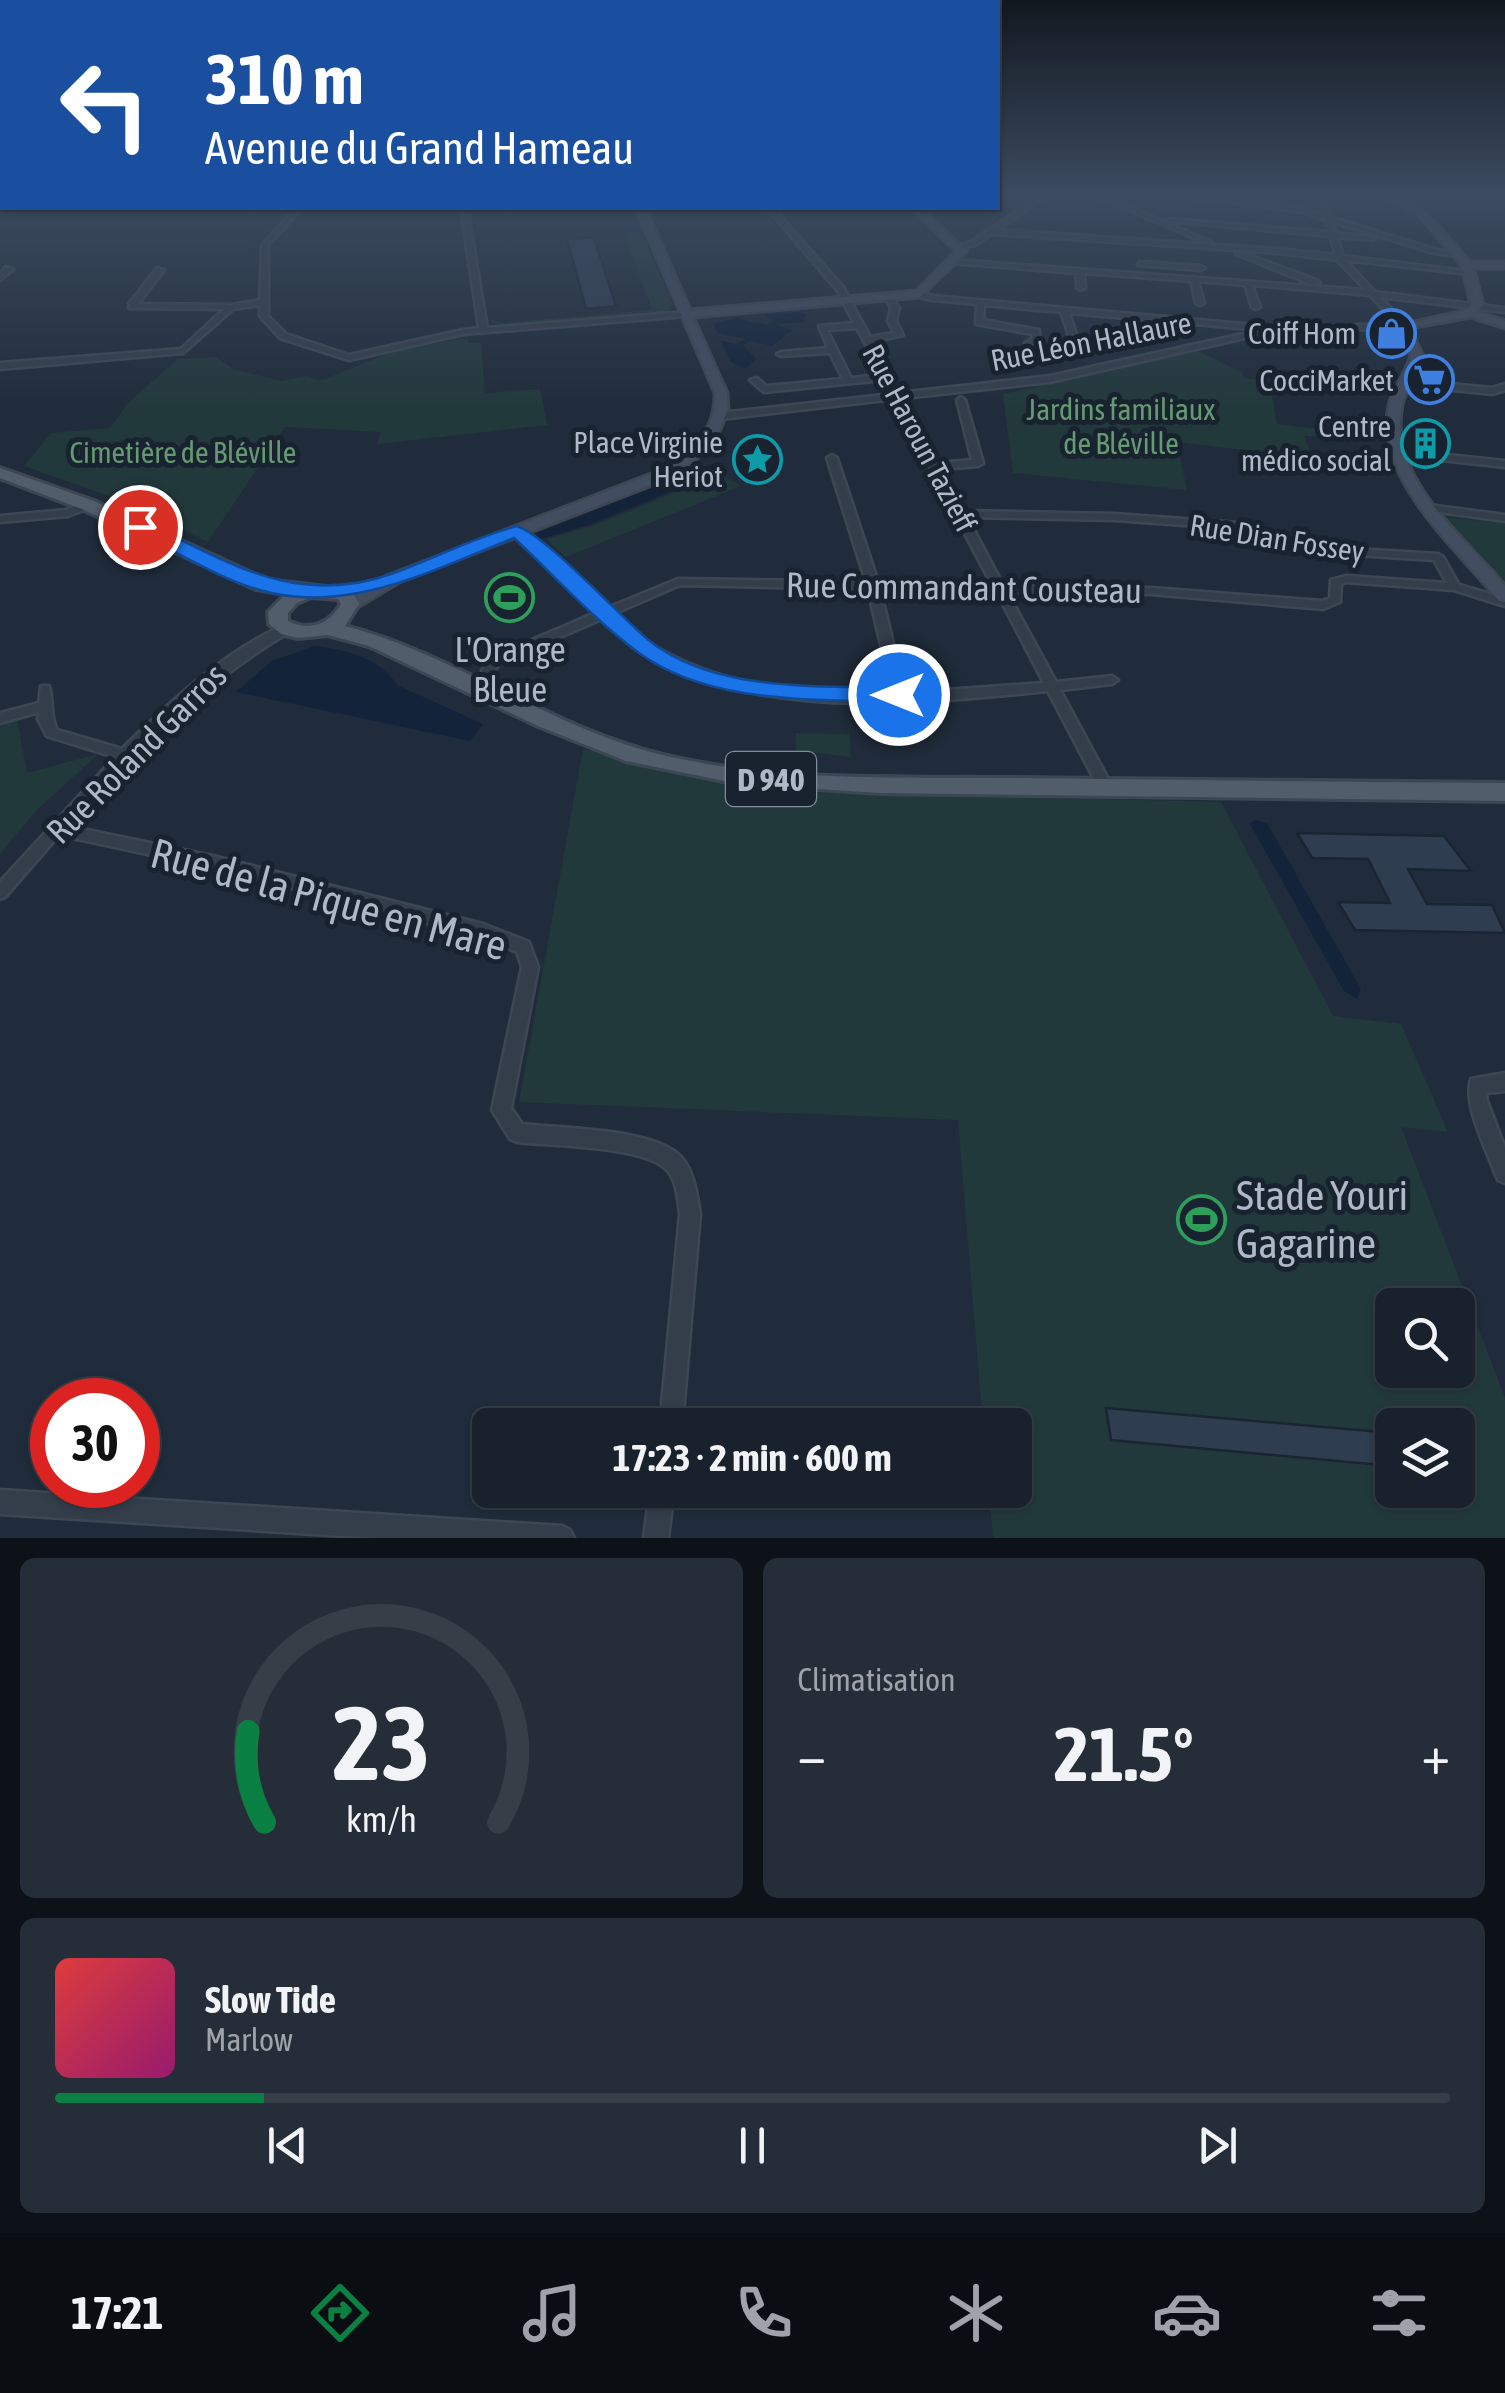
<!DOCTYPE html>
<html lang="fr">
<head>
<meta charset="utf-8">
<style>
  :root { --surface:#18212c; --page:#252e38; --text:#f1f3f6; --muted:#9fa3a9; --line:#363e48; --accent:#0b8043 }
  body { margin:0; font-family:"Asap Condensed",sans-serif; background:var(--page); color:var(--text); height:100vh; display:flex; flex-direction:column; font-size:38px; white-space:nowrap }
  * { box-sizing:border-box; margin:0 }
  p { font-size:32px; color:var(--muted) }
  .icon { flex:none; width:55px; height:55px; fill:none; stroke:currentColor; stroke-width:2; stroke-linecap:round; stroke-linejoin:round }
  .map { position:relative; height:1538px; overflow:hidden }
  .side { display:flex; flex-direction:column; gap:20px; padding:20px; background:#0d1218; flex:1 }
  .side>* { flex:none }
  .guide { position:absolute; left:0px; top:0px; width:1000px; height:210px; box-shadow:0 2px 8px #0004,0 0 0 2px var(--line); background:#1a4fa0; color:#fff; overflow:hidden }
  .buttons { position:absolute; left:1375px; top:1288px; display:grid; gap:20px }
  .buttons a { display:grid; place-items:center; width:100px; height:100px; border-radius:15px; background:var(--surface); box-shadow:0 2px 8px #0004,0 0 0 2px var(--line); font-size:50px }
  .speed { position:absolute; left:30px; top:1378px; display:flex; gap:20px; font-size:50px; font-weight:700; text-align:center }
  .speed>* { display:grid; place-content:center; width:130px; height:130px; border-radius:50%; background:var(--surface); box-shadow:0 2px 8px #0004,0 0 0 2px var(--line); line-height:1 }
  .speed .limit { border:15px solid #d22; background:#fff; color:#111 }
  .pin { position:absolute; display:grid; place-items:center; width:85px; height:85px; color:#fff; margin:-42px; border:5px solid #fff; border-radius:50%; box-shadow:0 2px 10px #0007 }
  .me { position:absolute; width:110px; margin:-55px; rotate:270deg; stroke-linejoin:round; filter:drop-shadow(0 0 8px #0008) }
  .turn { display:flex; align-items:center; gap:35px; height:210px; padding:0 40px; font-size:45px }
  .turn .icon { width:130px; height:130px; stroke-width:2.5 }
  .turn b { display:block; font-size:70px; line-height:85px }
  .big { font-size:75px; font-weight:700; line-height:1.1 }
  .side .card { flex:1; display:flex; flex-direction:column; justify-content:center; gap:15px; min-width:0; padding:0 35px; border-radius:15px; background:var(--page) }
  .side .dial { align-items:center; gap:0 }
  .dial svg { height:260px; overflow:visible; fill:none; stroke:var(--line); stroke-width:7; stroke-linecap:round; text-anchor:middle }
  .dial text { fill:var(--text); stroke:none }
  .song { display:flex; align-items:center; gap:30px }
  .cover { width:120px; height:120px; border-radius:15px; background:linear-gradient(135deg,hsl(0 70% 55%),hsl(320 70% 35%)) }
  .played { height:10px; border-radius:5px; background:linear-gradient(90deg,var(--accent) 15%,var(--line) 15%) }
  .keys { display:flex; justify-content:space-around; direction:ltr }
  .heat { display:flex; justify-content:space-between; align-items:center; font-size:55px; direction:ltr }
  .side .tiles { flex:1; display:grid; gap:20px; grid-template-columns:1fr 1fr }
  .card:last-child { grid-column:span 2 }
  .trip { position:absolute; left:472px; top:1408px; width:560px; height:100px; border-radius:15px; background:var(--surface); box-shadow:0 2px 8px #0004,0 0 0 2px var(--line); font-weight:700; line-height:100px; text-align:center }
  .dock { display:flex; height:160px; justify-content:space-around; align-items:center; background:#0a0d12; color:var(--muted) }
  .dock .icon { width:70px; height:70px }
  .dock .active { color:var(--accent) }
  .dock b { font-size:45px; color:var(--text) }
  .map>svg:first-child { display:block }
  .green { fill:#22393c; fill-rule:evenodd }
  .water { fill:#132339 }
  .building { fill:#2f3d50; stroke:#1b2532; stroke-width:2.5 }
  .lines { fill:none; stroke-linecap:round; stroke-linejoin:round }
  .street-casing { stroke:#3d4754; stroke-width:5 }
  .secondary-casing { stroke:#3d4754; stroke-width:5 }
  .primary-casing { stroke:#3d4754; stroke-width:6 }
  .street { fill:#343e4b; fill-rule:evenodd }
  .secondary { fill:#424d5f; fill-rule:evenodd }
  .primary { fill:#525d6c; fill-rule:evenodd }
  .route { fill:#1a73e8; stroke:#114b97; stroke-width:2.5 }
  .labels { text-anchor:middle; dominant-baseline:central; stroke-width:10; stroke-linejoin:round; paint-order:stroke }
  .far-poi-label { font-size:30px; fill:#afb8c7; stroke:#192330; text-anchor:end }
  .far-street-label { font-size:30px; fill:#afb8c7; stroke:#192330 }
  .far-park-label { font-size:30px; fill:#649a71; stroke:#192330 }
  .shield { fill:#192330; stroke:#828b9a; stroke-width:2.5 }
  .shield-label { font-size:32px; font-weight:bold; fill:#afb8c7 }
  .street-label { font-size:35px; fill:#afb8c7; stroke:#192330 }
  .poi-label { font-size:35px; fill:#afb8c7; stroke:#192330 }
  .near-street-label { font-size:42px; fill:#afb8c7; stroke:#192330 }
  .near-poi-label { font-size:42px; fill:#afb8c7; stroke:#192330; text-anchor:start }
</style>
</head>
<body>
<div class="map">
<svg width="1505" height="1538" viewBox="0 0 1505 1538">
  <rect width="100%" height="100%" fill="#202c3b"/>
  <path class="green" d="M641,233L673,304L669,312L502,326L492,323L490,319L501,323L652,310L624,234Z
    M468,338V342L481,343L485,393L540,389L547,425L377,444L381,432L285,427L208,542L120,500L24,466L51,433L110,428L127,404L178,359L216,357L233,369L281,381L307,376L320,381L399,349Z
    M1198,351L1243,373L1244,378L1269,381L1277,424L1319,429L1322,437L1304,436L1313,458L1177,442L1187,490L1013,473L1003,394Z
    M720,474L741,486L566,557L546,539L590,527Z
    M1443,517L1505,523V583L1501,578Z
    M17,717L27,773L98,754L36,811L0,854V721Z
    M796,733L849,734L851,757L796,750Z
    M583,749L742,786L803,792L1221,802L1333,1016L1401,1024L1448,1132L1401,1127L1505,1398V1538H993L989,1490H1015V1425H983L958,1120L519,1102ZM1392,1305H1458V1370H1392ZM1392,1425H1458V1490H1392Z"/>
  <path class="water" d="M800,312L805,314L804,322L775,324L792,330L772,346L751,341L743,345L756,359L745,369L731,362L720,340L736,344L746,339L718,333L713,324L736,318L767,325L774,320L764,315Z
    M713,464L721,471L589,525L540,539L534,534Z
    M314,646C343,649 381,658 397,685L483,724L470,741L236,692L272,661Z
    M1254,820L1267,823L1361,989L1357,999L1344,991L1250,824Z"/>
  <path class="building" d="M594,237L616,306L586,309L567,239Z
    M1297,833L1444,836L1471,871L1408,869L1427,904L1492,905L1505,933L1355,930L1338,902L1390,903L1368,859L1312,858Z
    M1106,1408L1392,1433V1466L1111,1440Z"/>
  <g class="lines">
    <defs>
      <path id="street" d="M1045,192H1052L997,230L1278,249L1336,255L1330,236L1167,221L1170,219L1329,232L1325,219L1297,211L1151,192H1172L1298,207L1323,215L1316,192H1322L1330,217L1437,250L1461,254L1458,256L1434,253L1332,222L1336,233L1376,238L1373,240L1337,237L1343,256L1474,272L1470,274L1345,260L1375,292L1505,308V312L1380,297L1406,324V328L1272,332L1050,382L903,398L938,463L972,460L957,400L961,397L965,400L983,463L978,466L941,469L963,511L1115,514L1238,523L1339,548L1438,554L1443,557L1459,585L1505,598V606L1454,590L1346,582L1341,584L1340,602L1323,609L1151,594L1007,592L1056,682L1112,676L1118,680L1112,684L1060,690L1113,788L1111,792H1101L1048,691C932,702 804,717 692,676C658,664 628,643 602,619L500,663L494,671L496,695L490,699L485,698L482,670L492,657L595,613L513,533V529H521L605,609L678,579L866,582L827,458L832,455L837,458L878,582L992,585L894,399L721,419L716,416L721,413L892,394L884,380L764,392L750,380L757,378L766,386L843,379L830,353L781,356L777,354L781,352L828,348L819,326L854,323L837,290L767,208H773L843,287L870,337L894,333L888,321L891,308L885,297L892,295L899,308L896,321L903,335L872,342L900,393L1050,376L1261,330L1069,313L1082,351L1088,354L1084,356L1075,353L1061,312L984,305L983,320L1039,330L1040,340L1029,345L1025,343L1032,339V334L976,324L977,304L932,300L917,296L916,294L920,292L933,296L1266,326L1270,328L1397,324L1370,295L1252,285L1260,307L1256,309L1252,307L1245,285L1198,281L1204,303L1200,305L1196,303L1191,281L1084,273L1085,288L1081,290L1077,288L1076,273L951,263L953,260L1366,290L1337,260L1278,253L992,234L975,245L960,248L957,246L971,242ZM857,328L882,375L851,378L827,330ZM967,517L1115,520L1238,529L1339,554L1434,560L1447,583L1346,576L1331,580L1330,598L1322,601L1151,588L1003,585ZM680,585L868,589L892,693C790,696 691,685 611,615ZM880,589L996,591L1044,683L905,693Z
        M1086,192H1095L1211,242L1206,243Z
        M1406,192H1412L1422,212H1418Z
        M296,208H302L268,245V316L286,334L349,355L463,330L479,328L461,208H467L487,328L687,312L691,314L687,316L463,334L349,360L280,338L260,316V305L233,309L183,353L0,369V363L181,349L224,309L129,308V304L157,268L164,270L138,304L231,305L260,300L262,245Z
        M1238,251L1319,281L1320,283L1313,285L1236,254Z
        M1140,262L1201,266L1205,268L1201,270L1138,265Z
        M6,267L13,269L0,280V274Z
        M1407,380L1492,388L1505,384V390L1493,394L1404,385L1403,383Z
        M1398,450L1505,461V467L1395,455L1393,453Z
        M88,502L92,503V507L68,516L0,522V516L66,510Z
        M1428,505L1505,515V521L1424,510V506Z
        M285,625L291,629L289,632C200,686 136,749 68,826L217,857L483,924L529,942L538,967L511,1108L522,1124C562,1129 652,1128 680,1156C694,1170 697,1196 700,1214L682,1425H660L680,1214C678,1200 677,1179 666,1169C643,1146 551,1146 517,1142L510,1139L492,1110L522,967L517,952L481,937L217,869L59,835L5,897L0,899V882L115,757L47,736L38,719L39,712L0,723V713L39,703L41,686H49C54,701 49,715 57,730L122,749C165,706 229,648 285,625Z
        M1505,1073V1091L1486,1093L1487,1101L1505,1148V1183L1498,1180L1495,1173C1486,1148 1463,1104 1471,1079Z
        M0,1490L562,1526L570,1530L574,1538H376L0,1514Z
        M650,1490H674L668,1538H644Z"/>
      <path id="secondary" d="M1371,192C1416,192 1442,231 1470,262H1505V268H1473L1483,304L1478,312L1505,321V328L1471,317L1410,328L1423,356C1419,374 1405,388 1402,405C1387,479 1464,536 1505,586V602L1499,601C1458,549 1373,479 1389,405C1393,388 1406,374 1411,356L1397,326L1468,310L1471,304L1462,266L1417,213Z
        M636,208H645L690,310L917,291L956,251L911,208H920L967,251L920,297L693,317L727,393L728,409L717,437L693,462L652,485L399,582L356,608H344V600L387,576L656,472C690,454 716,434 715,393Z"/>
      <path id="primary" d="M0,468L94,501L267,580L351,590L359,604L345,626C457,655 553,730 667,756C780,782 899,777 1014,778C1177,780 1341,782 1505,783V801L880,793L739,784L626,761L538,726L369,646L328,635L298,638L281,634L269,624L268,612L286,594L256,589L82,509L0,478ZM311,597L338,599L341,604C330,624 309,632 288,621V613L297,603Z"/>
    </defs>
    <use href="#street" class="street-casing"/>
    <use href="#secondary" class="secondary-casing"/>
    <use href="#primary" class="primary-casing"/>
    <use href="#street" class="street"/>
    <use href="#secondary" class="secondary"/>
    <use href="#primary" class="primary"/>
  </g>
  <linearGradient id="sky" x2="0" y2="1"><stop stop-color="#121820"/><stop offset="0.47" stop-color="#3c4b60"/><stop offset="1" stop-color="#3c4b60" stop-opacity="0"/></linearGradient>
  <rect width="1505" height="408" fill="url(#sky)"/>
  <path class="route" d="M133,523H146C230,563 297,608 394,573C435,558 475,537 517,526C547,536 620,617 651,642C718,693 819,685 899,688L909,695L899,702C814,699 711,705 639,653C594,620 555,576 514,538C435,569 347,616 260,590C217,578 174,550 133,531Z"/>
  <defs>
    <symbol id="shop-ring" viewBox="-11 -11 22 22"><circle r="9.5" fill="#192330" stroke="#3f7fe0" stroke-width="1.5"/><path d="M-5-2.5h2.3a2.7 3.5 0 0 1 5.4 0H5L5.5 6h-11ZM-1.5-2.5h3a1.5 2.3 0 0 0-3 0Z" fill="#3f7fe0"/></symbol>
    <symbol id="supermarket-ring" viewBox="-11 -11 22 22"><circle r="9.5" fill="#192330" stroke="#3f7fe0" stroke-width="1.5"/><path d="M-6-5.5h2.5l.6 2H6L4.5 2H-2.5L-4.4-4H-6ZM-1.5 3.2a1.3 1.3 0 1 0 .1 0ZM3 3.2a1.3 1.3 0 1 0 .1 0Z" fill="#3f7fe0"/></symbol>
    <symbol id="building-ring" viewBox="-11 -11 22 22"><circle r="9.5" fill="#192330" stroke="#0f9aa8" stroke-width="1.5"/><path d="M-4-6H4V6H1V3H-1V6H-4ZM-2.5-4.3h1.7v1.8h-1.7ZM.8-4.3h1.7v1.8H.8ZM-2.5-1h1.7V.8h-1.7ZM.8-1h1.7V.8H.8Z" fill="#0f9aa8"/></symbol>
    <symbol id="sight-ring" viewBox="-11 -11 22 22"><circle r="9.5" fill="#192330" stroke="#0f9aa8" stroke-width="1.5"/><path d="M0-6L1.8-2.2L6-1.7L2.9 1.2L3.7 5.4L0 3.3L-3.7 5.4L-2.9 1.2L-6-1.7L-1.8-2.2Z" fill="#0f9aa8"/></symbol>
    <symbol id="stadium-ring" viewBox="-11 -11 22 22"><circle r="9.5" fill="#192330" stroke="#2e9e5b" stroke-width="1.5"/><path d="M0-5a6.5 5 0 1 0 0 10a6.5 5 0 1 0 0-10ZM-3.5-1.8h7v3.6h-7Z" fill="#2e9e5b"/></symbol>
  </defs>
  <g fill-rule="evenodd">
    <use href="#shop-ring" x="1364" y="306" width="55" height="55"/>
    <use href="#supermarket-ring" x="1402" y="352" width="55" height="55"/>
    <use href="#building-ring" x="1398" y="416" width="55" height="55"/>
    <use href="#sight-ring" x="730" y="432" width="55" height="55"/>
    <use href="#stadium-ring" x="482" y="570" width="55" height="55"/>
    <use href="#stadium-ring" x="1174" y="1192" width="55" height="55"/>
  </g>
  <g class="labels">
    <g class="far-poi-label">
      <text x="1356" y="333">Coiff Hom</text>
      <text x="1394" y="380">CocciMarket</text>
      <text x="1391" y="426">Centre<tspan x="1391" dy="34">médico social</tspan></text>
      <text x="723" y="442">Place Virginie<tspan x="723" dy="34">Heriot</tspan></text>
    </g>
    <g class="far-street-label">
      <text transform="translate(1091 341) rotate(-11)">Rue Léon Hallaure</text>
      <text transform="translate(920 438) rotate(62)">Rue Haroun Tazieff</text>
      <text transform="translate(1277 538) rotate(9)">Rue Dian Fossey</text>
    </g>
    <g class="far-park-label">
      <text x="1121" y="409">Jardins familiaux<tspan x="1121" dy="34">de Bléville</tspan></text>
      <text x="183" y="452">Cimetière de Bléville</text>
    </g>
    <rect class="shield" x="726" y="752" width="90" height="54" rx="8"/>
    <g class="shield-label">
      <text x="771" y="779">D 940</text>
    </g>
    <g class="street-label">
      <text transform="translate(964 587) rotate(1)">Rue Commandant Cousteau</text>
      <text transform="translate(136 753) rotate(-45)">Rue Roland Garros</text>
    </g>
    <g class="poi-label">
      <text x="510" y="649">L'Orange<tspan x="510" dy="40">Bleue</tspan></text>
    </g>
    <g class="near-street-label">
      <text transform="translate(329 899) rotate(15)">Rue de la Pique en Mare</text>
    </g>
    <g class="near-poi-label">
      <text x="1236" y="1195">Stade Youri<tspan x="1236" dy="48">Gagarine</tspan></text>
    </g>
  </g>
</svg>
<div class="buttons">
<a><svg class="icon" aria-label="search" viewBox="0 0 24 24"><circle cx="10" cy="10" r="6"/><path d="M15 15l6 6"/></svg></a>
<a><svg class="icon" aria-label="layers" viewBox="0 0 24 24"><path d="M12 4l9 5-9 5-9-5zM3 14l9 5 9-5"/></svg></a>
</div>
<div class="speed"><div class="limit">30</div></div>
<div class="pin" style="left:140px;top:527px;background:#d93025"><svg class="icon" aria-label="arrive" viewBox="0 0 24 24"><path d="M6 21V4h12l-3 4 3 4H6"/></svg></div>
<svg class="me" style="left:899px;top:695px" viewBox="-20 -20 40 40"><circle r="17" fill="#1a73e8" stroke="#fff" stroke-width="3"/><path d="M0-11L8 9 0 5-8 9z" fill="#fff"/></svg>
<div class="trip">17:23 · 2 min · 600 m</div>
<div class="guide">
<div class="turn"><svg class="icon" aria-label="left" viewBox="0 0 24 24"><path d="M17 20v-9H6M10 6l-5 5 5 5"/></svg><div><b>310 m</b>Avenue du Grand Hameau</div></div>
</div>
</div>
<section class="side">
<div class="tiles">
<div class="card dial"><svg viewBox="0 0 100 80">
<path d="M14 69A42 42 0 1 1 86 69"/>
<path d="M14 69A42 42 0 0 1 9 41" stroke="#0b8043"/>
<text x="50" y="56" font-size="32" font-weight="700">23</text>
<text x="50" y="72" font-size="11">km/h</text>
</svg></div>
<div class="card"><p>Climatisation</p>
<div class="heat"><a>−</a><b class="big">21.5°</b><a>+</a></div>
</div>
<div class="card">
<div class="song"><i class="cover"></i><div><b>Slow Tide</b><p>Marlow</p></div></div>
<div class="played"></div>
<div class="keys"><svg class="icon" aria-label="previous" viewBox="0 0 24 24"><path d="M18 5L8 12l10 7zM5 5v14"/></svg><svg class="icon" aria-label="pause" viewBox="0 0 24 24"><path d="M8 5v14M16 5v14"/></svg><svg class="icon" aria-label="next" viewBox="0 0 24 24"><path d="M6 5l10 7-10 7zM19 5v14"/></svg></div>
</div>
</div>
</section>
<nav class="dock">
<b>17:21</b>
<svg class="icon active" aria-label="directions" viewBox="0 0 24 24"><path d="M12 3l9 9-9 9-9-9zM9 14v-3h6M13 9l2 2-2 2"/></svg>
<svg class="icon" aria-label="music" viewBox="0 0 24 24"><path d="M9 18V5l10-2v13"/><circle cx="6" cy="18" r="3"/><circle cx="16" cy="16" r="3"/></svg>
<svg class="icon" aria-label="phone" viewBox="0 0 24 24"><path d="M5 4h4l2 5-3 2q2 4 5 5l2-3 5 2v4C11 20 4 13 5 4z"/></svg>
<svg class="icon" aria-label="climate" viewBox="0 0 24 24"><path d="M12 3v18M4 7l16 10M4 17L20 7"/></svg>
<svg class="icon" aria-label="car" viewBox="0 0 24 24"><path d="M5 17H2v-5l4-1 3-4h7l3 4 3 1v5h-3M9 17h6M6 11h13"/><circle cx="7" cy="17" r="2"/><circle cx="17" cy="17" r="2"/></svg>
<svg class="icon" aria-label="filters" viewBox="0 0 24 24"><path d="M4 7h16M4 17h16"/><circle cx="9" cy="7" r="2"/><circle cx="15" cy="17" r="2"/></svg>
</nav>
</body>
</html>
